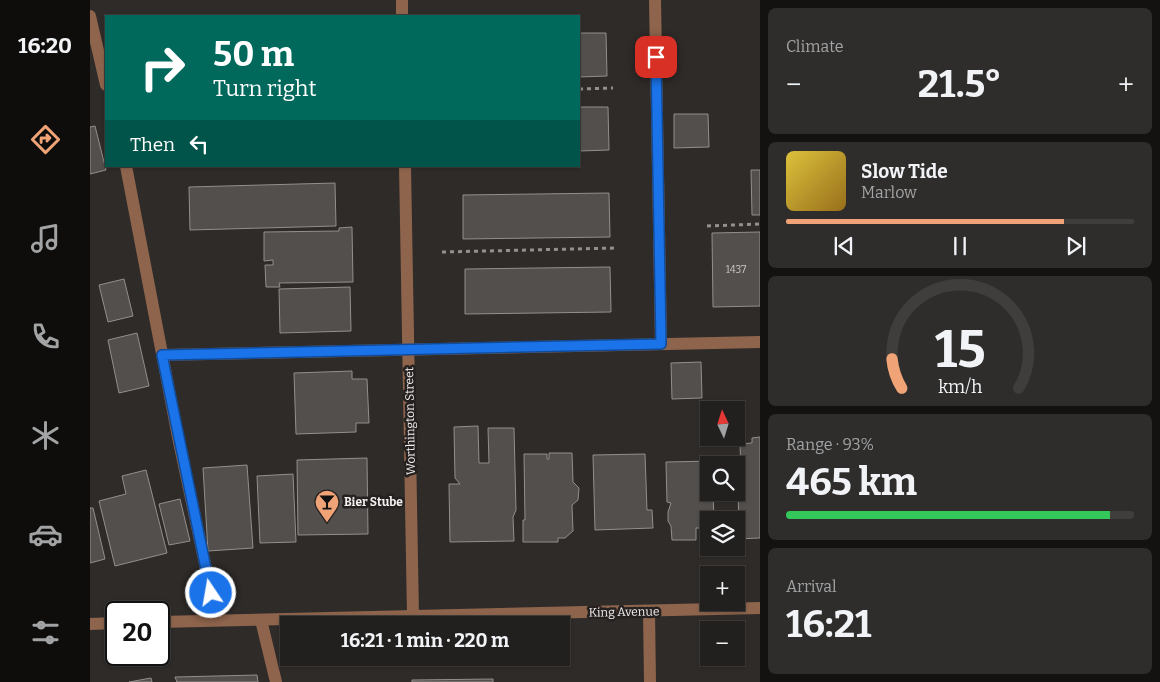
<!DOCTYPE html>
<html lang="en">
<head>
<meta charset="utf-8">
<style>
  :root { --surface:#22201f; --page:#2e2d2c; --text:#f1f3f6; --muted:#a2a3a4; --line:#3f3e3d; --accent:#efa376 }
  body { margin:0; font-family:Bitter,serif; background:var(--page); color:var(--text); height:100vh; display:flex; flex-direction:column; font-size:19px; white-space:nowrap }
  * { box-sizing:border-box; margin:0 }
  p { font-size:16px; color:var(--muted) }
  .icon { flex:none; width:28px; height:28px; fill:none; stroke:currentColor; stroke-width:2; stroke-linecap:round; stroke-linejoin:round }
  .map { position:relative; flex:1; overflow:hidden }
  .drawer { display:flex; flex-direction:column; gap:8px; padding:8px; background:#131211; width:400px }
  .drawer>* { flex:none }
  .hud { position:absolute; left:15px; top:15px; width:475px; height:152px; border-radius:0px; box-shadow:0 1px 4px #0004,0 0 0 1px var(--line); background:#00695c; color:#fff; overflow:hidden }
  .needle { width:32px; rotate:356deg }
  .controls { position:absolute; left:610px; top:401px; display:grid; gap:10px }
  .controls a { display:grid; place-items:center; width:45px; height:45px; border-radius:0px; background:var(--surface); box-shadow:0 1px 4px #0004,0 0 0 1px var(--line); font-size:25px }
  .speed { position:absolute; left:15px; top:601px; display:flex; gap:10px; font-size:25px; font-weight:700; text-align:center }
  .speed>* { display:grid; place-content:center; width:65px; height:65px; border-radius:50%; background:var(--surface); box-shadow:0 1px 4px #0004,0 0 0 1px var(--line); line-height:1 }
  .speed .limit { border:2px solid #111; border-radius:8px; background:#fff; color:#111 }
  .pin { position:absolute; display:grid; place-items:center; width:42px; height:42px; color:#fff; margin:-21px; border-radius:10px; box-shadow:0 2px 8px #0006 }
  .me { position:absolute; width:55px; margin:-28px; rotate:348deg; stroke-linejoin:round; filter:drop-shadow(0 0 4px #0008) }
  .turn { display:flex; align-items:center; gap:18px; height:105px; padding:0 25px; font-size:22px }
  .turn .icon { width:65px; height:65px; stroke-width:2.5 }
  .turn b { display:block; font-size:35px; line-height:42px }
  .then { display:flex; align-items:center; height:48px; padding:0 25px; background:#0003; gap:10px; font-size:19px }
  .big { font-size:38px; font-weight:700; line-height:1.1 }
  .drawer .card { flex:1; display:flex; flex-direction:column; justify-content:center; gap:8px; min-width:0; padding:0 18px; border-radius:8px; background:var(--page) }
  .drawer .dial { align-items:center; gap:0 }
  .dial svg { height:130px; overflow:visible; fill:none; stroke:var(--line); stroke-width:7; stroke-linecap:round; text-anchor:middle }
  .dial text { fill:var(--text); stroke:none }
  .song { display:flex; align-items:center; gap:15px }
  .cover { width:60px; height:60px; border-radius:8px; background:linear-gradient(135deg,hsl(50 70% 55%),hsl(40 70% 35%)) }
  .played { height:5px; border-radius:2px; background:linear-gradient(90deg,var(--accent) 80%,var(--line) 80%) }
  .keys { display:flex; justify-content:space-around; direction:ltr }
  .heat { display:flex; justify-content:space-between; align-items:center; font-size:28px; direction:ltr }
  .charge { height:8px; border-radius:4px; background:linear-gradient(90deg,#34c759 93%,var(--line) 0) }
  .trip { position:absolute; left:190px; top:616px; width:290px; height:50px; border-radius:0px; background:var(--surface); box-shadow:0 1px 4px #0004,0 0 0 1px var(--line); font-weight:700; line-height:50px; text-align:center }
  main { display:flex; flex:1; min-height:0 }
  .dock { display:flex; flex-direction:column; width:90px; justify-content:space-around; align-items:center; background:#0e0d0c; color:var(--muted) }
  .dock .icon { width:35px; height:35px }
  .dock .on { color:var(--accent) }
  .dock b { font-size:22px; color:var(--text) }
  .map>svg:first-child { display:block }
  .building { fill:#534f4d; stroke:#938f8c }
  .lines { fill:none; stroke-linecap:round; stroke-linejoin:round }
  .path { stroke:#93908e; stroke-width:3; stroke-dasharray:4 4; stroke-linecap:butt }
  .service { stroke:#8e644c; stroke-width:12 }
  .minor { stroke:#8e644c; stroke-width:12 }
  .tertiary { stroke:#8e644c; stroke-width:12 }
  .route-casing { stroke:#114b97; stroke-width:12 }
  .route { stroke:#1a73e8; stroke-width:9 }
  .labels { text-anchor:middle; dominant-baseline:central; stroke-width:5; stroke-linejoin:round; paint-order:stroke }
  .number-label { font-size:10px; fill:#ccc8c7 }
  .street-label { font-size:12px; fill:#f4f1f0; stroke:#252120 }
  .poi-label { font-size:12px; font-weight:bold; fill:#f4f1f0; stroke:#252120; text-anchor:start }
</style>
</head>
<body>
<main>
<nav class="dock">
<b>16:20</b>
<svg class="icon on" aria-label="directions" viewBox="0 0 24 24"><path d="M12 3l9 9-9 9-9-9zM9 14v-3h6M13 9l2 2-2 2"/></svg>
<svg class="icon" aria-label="music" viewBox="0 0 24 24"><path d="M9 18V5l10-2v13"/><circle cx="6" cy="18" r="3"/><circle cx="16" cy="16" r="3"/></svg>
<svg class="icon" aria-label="phone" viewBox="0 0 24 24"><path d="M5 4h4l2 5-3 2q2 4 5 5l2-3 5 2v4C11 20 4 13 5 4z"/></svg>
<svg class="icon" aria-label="climate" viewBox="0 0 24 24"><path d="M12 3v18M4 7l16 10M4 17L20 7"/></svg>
<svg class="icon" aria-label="car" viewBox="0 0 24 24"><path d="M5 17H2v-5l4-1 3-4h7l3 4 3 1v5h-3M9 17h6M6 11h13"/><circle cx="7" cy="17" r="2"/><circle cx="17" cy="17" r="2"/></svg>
<svg class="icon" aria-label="filters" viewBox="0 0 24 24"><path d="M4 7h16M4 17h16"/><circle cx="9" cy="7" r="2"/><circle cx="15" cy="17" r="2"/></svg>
</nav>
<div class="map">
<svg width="670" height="682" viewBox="0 0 670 682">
  <rect width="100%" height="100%" fill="#2e2b29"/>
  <path class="building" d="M489,33H516L517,76L489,77Z
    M489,107H518L519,150L489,151Z
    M584,114H618L619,147L584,148Z
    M5,126L16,170L0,174V127Z
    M661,170H670V215H662Z
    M245,183L246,226L100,230L99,187Z
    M519,193L520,237L373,239V195Z
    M262,227L263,282L189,283L190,287H176L175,265H183V260L174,261V232L249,231V228Z
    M670,232V306L623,307L622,233Z
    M520,267L521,312L375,314V269Z
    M34,279L43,316L18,322L9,285Z
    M260,287L261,331L190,333L189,289Z
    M47,333L59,386L29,393L18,340Z
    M611,362L612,398L582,399L581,363Z
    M262,371V379H277L279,423H266V432L206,434L204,373Z
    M388,426L389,463H399L398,428H424L426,510L423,517L424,541L360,542L359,484H370L365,478L364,427Z
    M670,437V538L646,539V520H649L647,469H651L650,444L662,443V438Z
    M459,453H482L483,482L489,488L488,500L482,505L483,531L475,538H468V542H433V520H435L434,454H457V459H459Z
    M555,454L557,510H562L563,528L505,530L503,455Z
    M277,458L278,534L208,535L207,460Z
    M623,461V465H619V492H623L624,520H619V528H606V540H582L581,526L578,521V512L581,503L577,502L576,462Z
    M157,465L163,548L118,551L113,468Z
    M56,470L77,553L25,566L9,501L36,494L32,476Z
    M203,474L206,542L170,543L167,476Z
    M90,499L100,541L79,545L69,504Z
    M0,508H3L15,559L0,563Z
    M167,675L168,682H87L85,677Z
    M61,678L62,682H39Z
    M403,679V682H322V680Z"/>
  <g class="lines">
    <path class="path" d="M489,89L523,88
      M617,226L670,224
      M352,252L527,248"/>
    <path class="service" d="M565,0L571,344
      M0,16L16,85
      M36,166L88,437L127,620
      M72,355L670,342
      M171,620L186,682"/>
    <path class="minor" d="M312,0V16
      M315,166L323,616
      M559,611L560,682"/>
    <path class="tertiary" d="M69,622L670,608
      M0,624L26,623"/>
  </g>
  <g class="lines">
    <defs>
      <path id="route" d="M121,593L72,355L571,344L566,57"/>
    </defs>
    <use href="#route" class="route-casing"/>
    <use href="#route" class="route"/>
  </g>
  <defs>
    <symbol id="bar-pin" viewBox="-11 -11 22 30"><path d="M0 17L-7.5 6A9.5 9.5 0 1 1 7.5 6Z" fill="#efa376" stroke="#252120"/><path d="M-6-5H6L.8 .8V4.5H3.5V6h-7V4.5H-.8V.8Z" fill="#111"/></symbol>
  </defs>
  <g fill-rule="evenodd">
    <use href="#bar-pin" x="223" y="488" width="28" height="38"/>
  </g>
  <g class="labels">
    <g class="number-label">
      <text x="646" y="270">1437</text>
    </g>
    <g class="street-label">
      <text transform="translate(320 421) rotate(-91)">Worthington Street</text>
      <text transform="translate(534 612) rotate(-1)">King Avenue</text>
    </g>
    <g class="poi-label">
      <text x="254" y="502">Bier Stube</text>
    </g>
  </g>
</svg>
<div class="controls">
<a><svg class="needle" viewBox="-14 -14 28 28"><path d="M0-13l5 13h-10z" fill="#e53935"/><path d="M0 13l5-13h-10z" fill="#a2a3a4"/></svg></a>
<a><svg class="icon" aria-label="search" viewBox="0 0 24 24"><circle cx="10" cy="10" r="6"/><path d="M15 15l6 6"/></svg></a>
<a><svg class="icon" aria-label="layers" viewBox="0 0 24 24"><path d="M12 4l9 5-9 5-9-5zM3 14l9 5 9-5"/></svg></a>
<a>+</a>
<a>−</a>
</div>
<div class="speed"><div class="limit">20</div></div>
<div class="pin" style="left:566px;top:57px;background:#d93025"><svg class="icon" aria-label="arrive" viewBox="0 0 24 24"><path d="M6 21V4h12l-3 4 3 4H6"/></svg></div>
<svg class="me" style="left:121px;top:593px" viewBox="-20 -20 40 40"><circle r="17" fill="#1a73e8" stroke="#fff" stroke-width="3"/><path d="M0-11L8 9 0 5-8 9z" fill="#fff"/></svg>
<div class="trip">16:21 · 1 min · 220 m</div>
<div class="hud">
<div class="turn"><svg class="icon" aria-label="right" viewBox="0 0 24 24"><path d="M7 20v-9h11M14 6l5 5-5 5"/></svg><div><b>50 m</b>Turn right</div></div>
<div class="then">Then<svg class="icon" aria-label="left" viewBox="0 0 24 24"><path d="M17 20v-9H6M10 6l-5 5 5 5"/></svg></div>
</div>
</div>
<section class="drawer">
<div class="card"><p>Climate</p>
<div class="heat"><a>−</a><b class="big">21.5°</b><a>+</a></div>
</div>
<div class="card">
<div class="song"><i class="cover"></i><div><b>Slow Tide</b><p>Marlow</p></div></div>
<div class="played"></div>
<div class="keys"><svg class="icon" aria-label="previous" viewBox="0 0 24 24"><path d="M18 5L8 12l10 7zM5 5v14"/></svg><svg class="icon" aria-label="pause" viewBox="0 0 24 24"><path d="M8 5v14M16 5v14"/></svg><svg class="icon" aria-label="next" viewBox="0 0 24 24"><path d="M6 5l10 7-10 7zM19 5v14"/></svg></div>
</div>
<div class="card dial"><svg viewBox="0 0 100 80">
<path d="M14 69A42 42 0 1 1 86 69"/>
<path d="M14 69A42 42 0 0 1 8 51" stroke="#efa376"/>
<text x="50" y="56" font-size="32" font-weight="700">15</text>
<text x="50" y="72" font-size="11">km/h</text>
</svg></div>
<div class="card"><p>Range · 93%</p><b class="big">465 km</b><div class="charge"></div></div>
<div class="card"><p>Arrival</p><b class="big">16:21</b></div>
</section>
</main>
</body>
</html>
